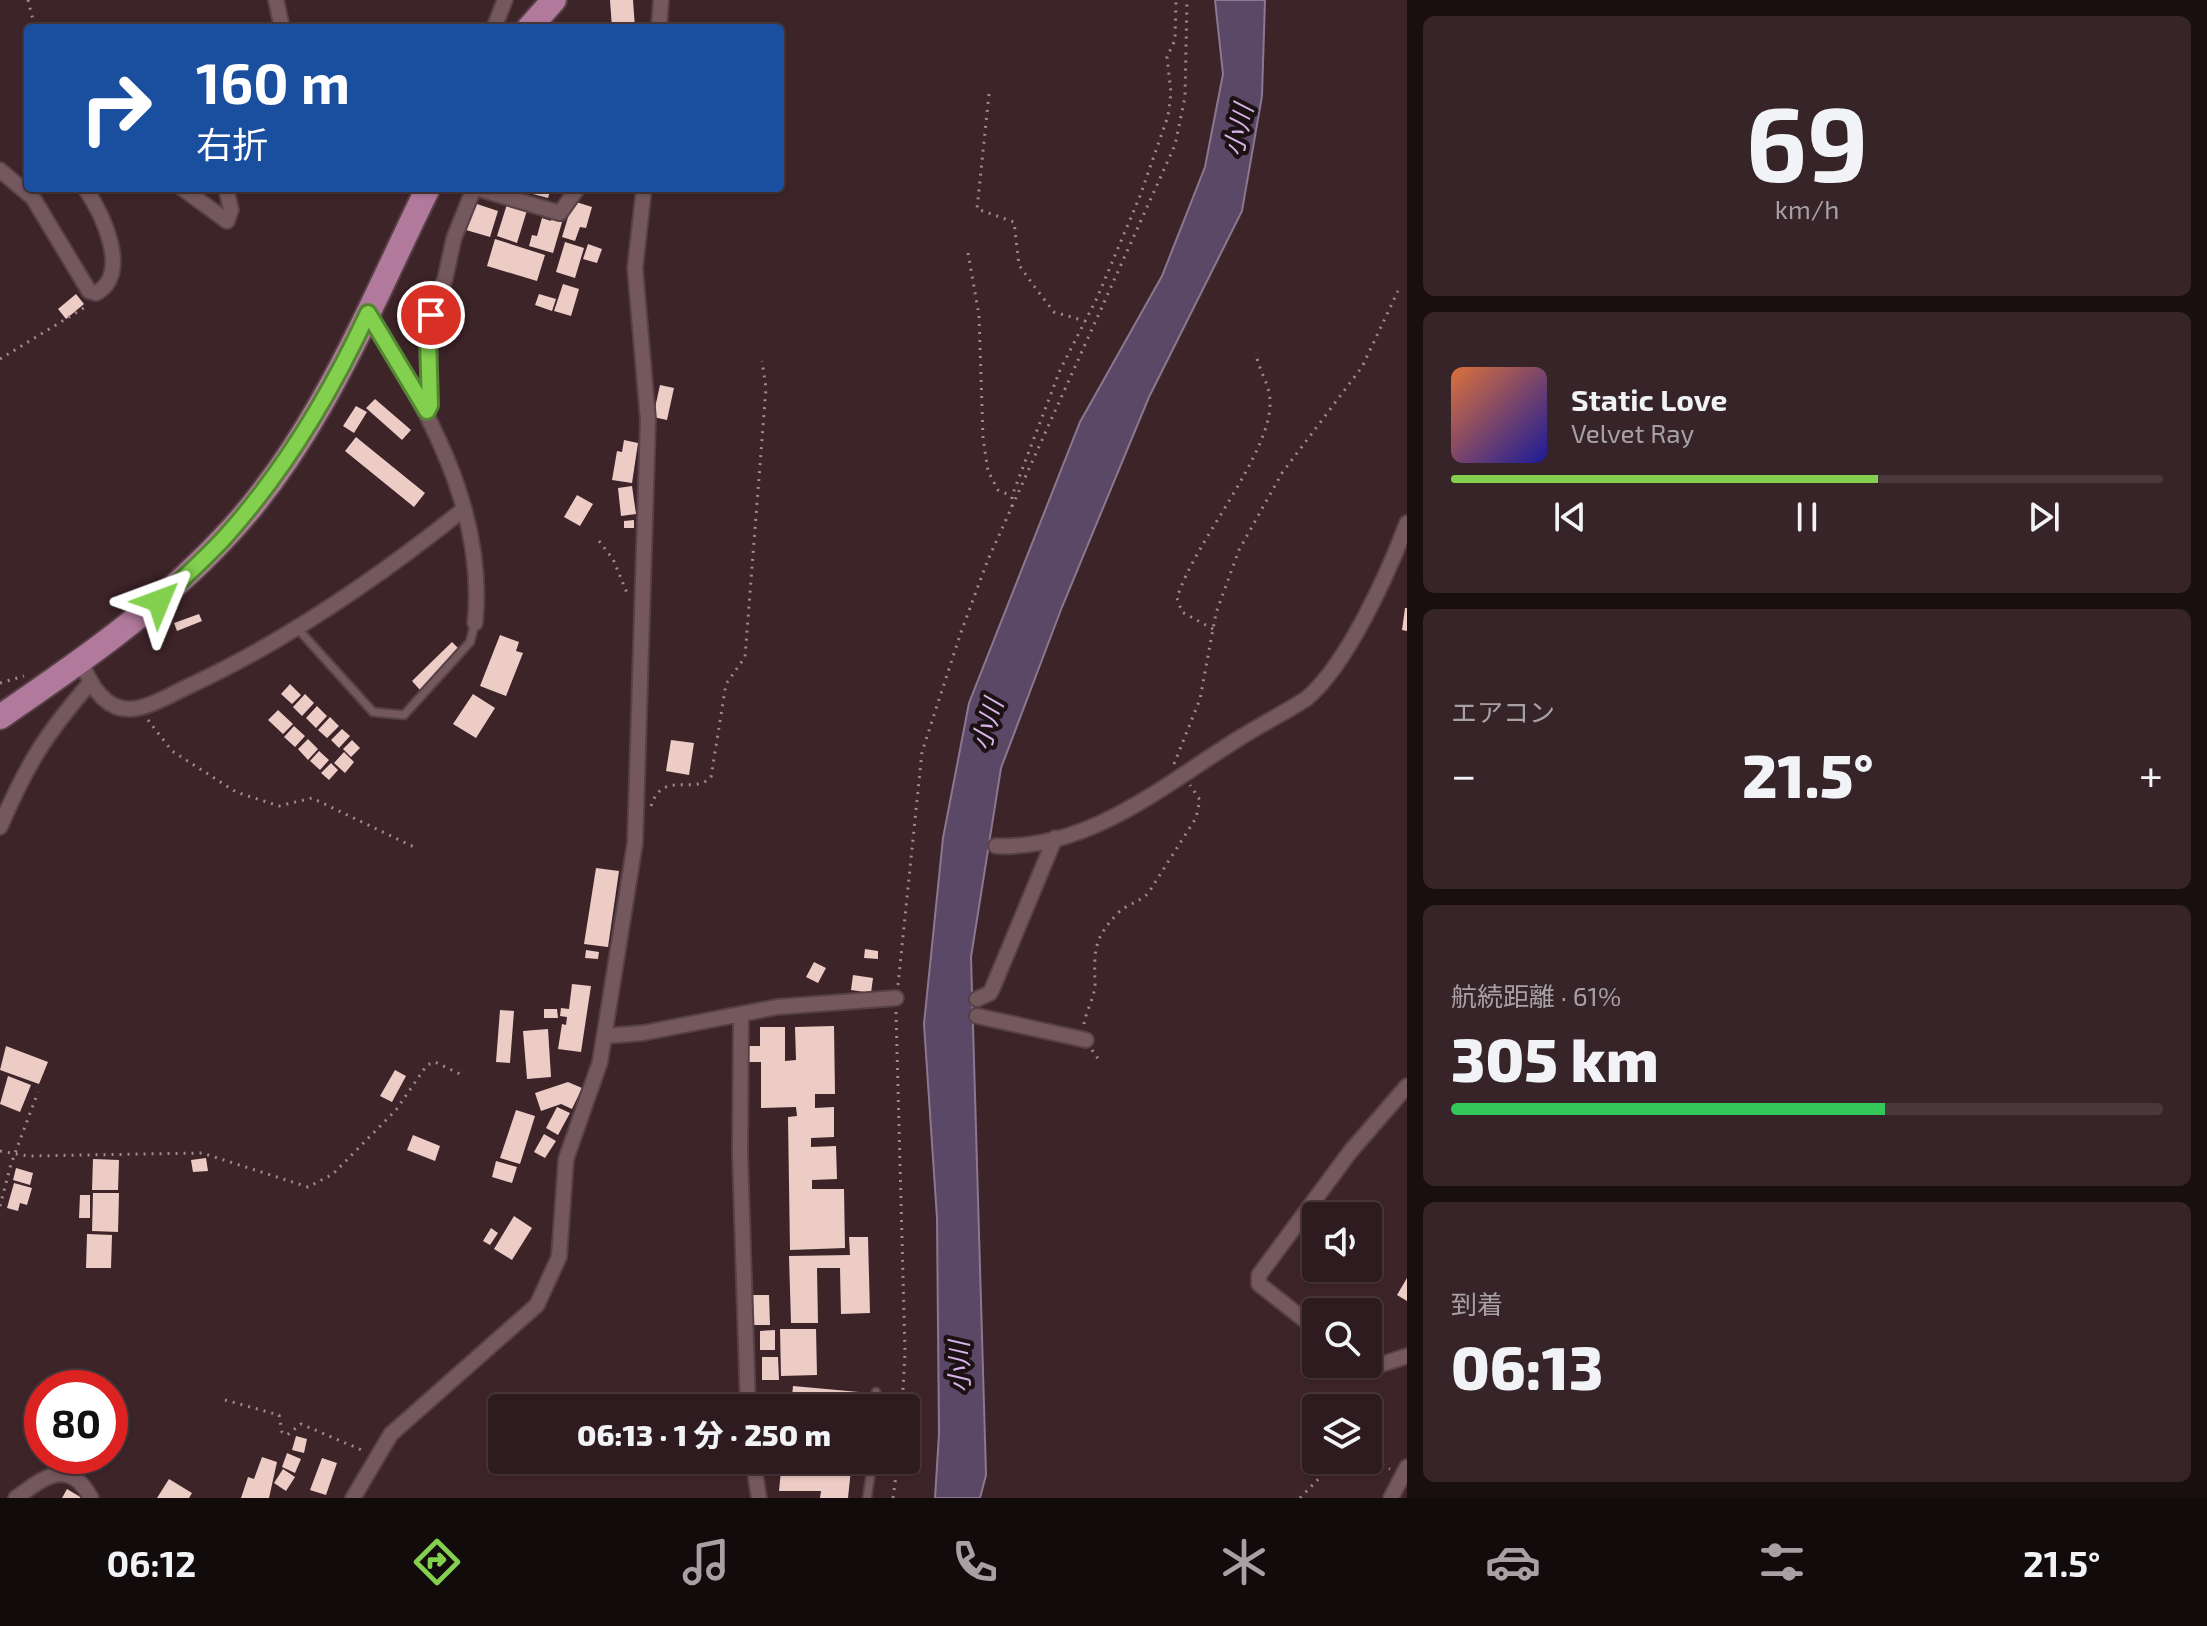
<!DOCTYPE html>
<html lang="ja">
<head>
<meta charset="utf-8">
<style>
  :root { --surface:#2e1b1f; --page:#362428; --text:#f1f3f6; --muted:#a7a1a4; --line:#49393d; --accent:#83d04e }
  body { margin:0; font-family:"Exo 2","Noto Sans JP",sans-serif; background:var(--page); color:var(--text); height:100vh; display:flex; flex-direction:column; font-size:30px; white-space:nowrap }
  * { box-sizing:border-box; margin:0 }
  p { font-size:26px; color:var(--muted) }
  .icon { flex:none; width:44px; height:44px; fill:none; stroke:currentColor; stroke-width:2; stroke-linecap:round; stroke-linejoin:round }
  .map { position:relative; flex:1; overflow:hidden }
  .drawer { display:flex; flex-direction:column; gap:16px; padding:16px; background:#190f11; width:800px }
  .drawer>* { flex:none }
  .banner { position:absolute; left:24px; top:24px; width:760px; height:168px; border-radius:8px; box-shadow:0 2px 6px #0004,0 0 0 2px var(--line); background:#1a4fa0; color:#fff; overflow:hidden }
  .fabs { position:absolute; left:1302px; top:1202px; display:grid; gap:16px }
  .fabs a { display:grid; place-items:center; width:80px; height:80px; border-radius:8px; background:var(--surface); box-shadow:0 2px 6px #0004,0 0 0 2px var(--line); font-size:40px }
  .speed { position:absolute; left:24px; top:1370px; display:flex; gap:16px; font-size:40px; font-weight:700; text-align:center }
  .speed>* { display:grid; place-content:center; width:104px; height:104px; border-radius:50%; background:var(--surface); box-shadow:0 2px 6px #0004,0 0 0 2px var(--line); line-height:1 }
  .speed .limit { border:12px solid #d22; background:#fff; color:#111 }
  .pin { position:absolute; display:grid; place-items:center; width:68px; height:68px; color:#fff; margin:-34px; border:4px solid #fff; border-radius:50%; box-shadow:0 2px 8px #0007 }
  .me { position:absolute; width:88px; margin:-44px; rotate:46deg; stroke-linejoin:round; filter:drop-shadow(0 0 6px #0008) }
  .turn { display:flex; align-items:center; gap:28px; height:168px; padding:0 40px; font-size:36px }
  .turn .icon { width:104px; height:104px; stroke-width:2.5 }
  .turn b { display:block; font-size:56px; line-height:68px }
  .big { font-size:60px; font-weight:800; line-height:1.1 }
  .drawer .tile { flex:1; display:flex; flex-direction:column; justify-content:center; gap:12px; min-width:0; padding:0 28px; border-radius:12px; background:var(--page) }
  .drawer .dial { align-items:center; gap:0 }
  .dial b { font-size:104px; line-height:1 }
  .song { display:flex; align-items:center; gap:24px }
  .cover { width:96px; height:96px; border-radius:12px; background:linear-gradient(135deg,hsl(20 70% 55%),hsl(240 70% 35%)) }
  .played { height:8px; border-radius:4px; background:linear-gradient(90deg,var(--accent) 60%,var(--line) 60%) }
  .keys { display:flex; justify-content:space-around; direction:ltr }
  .heat { display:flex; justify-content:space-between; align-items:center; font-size:44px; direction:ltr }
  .charge { height:12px; border-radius:6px; background:linear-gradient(90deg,#34c759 61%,var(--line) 0) }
  .trip { position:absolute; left:488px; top:1394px; width:432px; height:80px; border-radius:8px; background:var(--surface); box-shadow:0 2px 6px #0004,0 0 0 2px var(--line); font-weight:800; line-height:80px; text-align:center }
  .tabs { display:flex; height:128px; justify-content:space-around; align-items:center; background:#120b0c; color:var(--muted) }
  .tabs .icon { width:56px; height:56px }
  .tabs .on { color:var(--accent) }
  .tabs b { font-size:36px; color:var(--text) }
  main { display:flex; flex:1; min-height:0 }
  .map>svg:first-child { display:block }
  .water { fill:#5b4766; stroke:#8b788e; stroke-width:2 }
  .building { fill:#edccc6 }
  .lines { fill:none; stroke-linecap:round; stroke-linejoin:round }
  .service-casing { stroke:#574146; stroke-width:11 }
  .minor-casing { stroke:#574146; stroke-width:18 }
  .trunk-casing { stroke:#574146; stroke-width:28 }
  .path { stroke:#9f8a8e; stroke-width:3; stroke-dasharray:2 6; stroke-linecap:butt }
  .service { stroke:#75585e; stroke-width:7 }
  .minor { stroke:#75585e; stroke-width:14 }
  .trunk { stroke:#b1799c; stroke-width:24 }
  .route-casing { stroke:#558733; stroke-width:20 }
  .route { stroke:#83d04e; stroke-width:14 }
  .labels { text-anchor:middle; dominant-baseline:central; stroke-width:8; stroke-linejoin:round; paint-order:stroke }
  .water-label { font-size:26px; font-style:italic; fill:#d7b3ea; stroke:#1c1113 }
</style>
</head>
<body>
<main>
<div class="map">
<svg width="1407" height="1498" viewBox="0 0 1407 1498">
  <rect width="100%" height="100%" fill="#3d2429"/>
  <path class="water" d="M1215,0H1265L1262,96L1242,211L1149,397L1062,607L1001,768L971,957L986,1475L980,1498H935L939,1434L937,1218L924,1024L943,838L969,703L1080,422L1162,276L1205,167L1223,74Z"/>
  <path class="building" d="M610,0H633L635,28H612Z
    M530,188H551L548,198L529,193Z
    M508,201L528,207L517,243L497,236Z
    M573,201L592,207L586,228L580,227L575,241L562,237Z
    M474,203L498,211L490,237L466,230Z
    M552,216L563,219L553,253L529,246L532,235L537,236L542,218L551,221Z
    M495,239L545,255L537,281L487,266Z
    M565,242L584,248L575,278L556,272Z
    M588,244L602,249L597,263L583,259Z
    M563,284L579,289L571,316L554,311Z
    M76,294L84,304L66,319L58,309Z
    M539,294L556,299L552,311L535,305Z
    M660,385L674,388L667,420L653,417Z
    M375,399L411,430L402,440L366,408Z
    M356,406L367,412L354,433L343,426Z
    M356,437L425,493L414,507L345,451Z
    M624,440L638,443L632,483L612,480L617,451L622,452Z
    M632,486L636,514L621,516L618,488Z
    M577,495L593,504L580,526L564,517Z
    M634,520V528H624V521Z
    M1405,608H1407V631L1402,630Z
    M199,614L202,621L177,631L174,623Z
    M500,635L519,642L516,651L523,653L506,696L480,686Z
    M452,642L460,650L420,690L412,681Z
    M290,684L301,695L292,704L281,694Z
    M305,694L314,703L302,716L293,707Z
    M473,694L495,708L476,738L453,724Z
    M317,706L327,716L316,728L306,718Z
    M278,710L293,724L283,734L268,720Z
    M330,717L339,726L327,738L318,730Z
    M294,726L305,736L295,747L284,737Z
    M342,729L350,736L339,748L331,740Z
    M308,739L318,749L308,760L298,749Z
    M352,740L360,748L351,757L343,749Z
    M671,740L694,743L689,775L666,771Z
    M319,751L329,760L320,770L310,761Z
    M344,752L354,762L345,773L334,763Z
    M331,763L338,770L329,780L321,773Z
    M596,868L619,871L608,947L584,944Z
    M865,949L878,951V959L864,958Z
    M586,950L599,952L598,959L585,958Z
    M814,962L826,968L818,983L806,977Z
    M853,975L873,978L871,993L851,990Z
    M572,984L591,986L581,1052L558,1049L562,1024L566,1025L567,1017L560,1016L561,1008L569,1009Z
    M544,1009H557L558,1018H544Z
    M500,1010L514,1011L510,1063L496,1062Z
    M834,1026L835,1094H815V1108L834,1107V1137L811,1138V1147L836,1146L837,1179L812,1180V1189H844L845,1248L790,1250L788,1117L797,1116L796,1107L761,1108V1062H746V1046H760V1027H785V1061L796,1060L795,1027Z
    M548,1029L551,1077L527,1079L523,1031Z
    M6,1046L48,1062L39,1084L0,1070Z
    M395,1070L406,1076L392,1102L380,1096Z
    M8,1076L31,1085L20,1112L0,1104Z
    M568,1082L582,1088L572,1109L561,1104L541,1111L535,1093Z
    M557,1107L570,1113L558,1135L546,1128Z
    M516,1110L535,1116L520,1164L500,1158Z
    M544,1134L556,1141L545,1158L534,1152Z
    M413,1135L440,1146L435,1161L407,1150Z
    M206,1158L208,1171L193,1172L191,1160Z
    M93,1159L119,1160L118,1190H92Z
    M496,1161L517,1167L512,1183L492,1177Z
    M16,1168L33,1173L30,1185L13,1180Z
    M14,1183L32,1188L27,1205L20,1203L18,1211L7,1208Z
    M93,1193H119L118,1232L92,1231Z
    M80,1195H90V1218H79Z
    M514,1216L532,1228L512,1260L494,1249Z
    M491,1228L498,1233L490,1245L483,1241Z
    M87,1234L112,1235L111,1268H86Z
    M849,1237H868L870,1313L841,1314L840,1268H817L818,1323H791L789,1256L850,1255Z
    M1407,1278V1301L1397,1295Z
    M750,1295H769L770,1325H751Z
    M780,1329H816L817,1375L781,1376Z
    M775,1330V1350H760V1331Z
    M762,1357H778L779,1380H762Z
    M793,1386L859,1392L857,1408H773L774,1394L792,1396Z
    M296,1436L307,1439L304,1453L292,1450Z
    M287,1453L301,1459L295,1473L282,1467Z
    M262,1457L277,1462L269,1498H241L248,1477L254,1479Z
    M322,1458L337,1463L326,1495L310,1490Z
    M782,1460H852L848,1498H820L821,1491H779Z
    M283,1469L295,1477L286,1491L274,1483Z
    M169,1479L192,1493L189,1498H157Z
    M67,1489L82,1498H62Z"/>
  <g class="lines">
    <defs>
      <path id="service" d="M297,628L373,712L404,715L470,642L475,623
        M876,1392L877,1408
        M867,1498L873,1460"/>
      <path id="minor" d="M276,0L282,28
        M494,28L505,0
        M659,28L661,0
        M0,170L33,198L89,291L96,293C132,274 102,213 85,188
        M182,188L227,221L231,210L226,188
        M476,188L560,213L577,189
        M368,313C425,406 487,509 475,623
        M427,411L431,315L445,279L454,238L474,188
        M81,661C89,682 103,710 130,709C149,708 170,695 187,687C287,641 378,578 464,509
        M0,827C27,764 45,735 90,683
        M996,846C1089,850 1164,785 1238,739C1260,725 1284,713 1306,699C1347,665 1388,574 1407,523
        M977,999L990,993L993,987L1055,838
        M741,1014L740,1153L748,1408
        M977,1016L1086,1040
        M605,1036L643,1033L777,1007L896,998
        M1316,1329L1259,1284V1275L1350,1152L1407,1086
        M1353,1364L1367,1369L1407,1356
        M753,1460L759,1498
        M16,1498C44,1477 69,1457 91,1498
        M353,1498L391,1434L537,1305L559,1257L566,1159L600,1062L635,843L648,420L635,268L644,188
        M1391,1498L1407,1467"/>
      <path id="trunk" d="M529,28L554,0
        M0,717C79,663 157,609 223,539C317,441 369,308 428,188"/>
    </defs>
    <use href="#service" class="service-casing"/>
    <use href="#minor" class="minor-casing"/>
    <use href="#trunk" class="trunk-casing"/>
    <path class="path" d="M28,0L35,28
      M989,94L977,209L1014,222L1019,265L1034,286L1054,312L1085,321
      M968,253L979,315L983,438L988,471L998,490L1012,496
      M0,359L87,306
      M1012,507V496L1060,370L1097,298L1140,196L1168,116L1171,93L1167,57L1175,40L1176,0
      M599,541L613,559L627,593
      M1213,629L1182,612L1177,598C1194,542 1274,451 1270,399C1269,383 1258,369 1256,353
      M0,683L24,676
      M148,720L172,751L236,792L279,806L312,798L414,847
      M1174,764L1200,699L1216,613L1239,550L1282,473L1362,367L1398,291
      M651,806C663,769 693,796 711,777L726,684L745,657L766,388L762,361
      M898,985L922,752L960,635L987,562L1175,145L1185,97L1187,0
      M896,1012L905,1352L902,1408
      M1084,1024C1086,1011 1096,994 1095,982C1094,950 1094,938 1118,913C1128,903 1140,903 1149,892L1196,818L1200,800L1190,785
      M1092,1050L1099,1060
      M0,1151L28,1156L202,1153L308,1187L333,1174L396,1110L427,1065L435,1062L462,1075
      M0,1206L11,1164L38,1092
      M225,1400L279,1415L282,1432L287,1435L301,1424L364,1451
      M1368,1457L1390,1469
      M893,1498L898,1460
      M1300,1498L1337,1460"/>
    <use href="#service" class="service"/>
    <use href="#minor" class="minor"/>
    <use href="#trunk" class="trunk"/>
  </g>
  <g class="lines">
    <defs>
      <path id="route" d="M159,601C181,580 205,559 226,536C284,471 331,393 368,313L427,411L430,405L428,338L431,315"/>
    </defs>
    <use href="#route" class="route-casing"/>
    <use href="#route" class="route"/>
  </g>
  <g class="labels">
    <g class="water-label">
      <text transform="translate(1237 130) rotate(-77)">小川</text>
      <text transform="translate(986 724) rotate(-74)">小川</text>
      <text transform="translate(958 1367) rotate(-91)">小川</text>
    </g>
  </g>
</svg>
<div class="fabs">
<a><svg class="icon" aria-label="sound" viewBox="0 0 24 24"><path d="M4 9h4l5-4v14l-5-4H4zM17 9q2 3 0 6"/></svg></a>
<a><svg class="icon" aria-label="search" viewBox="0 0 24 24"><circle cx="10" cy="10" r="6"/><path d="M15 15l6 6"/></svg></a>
<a><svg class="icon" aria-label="layers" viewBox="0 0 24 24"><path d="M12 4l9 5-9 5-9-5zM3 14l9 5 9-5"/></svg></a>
</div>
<div class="speed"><div class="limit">80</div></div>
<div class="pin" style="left:431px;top:315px;background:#d93025"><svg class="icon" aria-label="arrive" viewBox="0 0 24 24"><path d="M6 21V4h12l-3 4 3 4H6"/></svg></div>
<svg class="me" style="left:159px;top:601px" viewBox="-20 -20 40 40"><path d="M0-17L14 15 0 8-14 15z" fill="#83d04e" stroke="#fff" stroke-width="4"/></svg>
<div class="trip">06:13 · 1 分 · 250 m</div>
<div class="banner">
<div class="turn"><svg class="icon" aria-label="right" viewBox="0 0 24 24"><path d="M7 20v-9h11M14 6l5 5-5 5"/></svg><div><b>160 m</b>右折</div></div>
</div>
</div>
<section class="drawer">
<div class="tile dial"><b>69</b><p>km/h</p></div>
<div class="tile">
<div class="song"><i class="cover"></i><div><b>Static Love</b><p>Velvet Ray</p></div></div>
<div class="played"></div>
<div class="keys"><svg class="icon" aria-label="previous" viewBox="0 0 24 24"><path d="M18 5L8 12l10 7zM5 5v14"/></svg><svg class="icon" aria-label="pause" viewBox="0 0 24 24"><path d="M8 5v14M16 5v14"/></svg><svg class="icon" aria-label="next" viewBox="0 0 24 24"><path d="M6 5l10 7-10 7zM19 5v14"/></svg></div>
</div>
<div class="tile"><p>エアコン</p>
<div class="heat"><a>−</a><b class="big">21.5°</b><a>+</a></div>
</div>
<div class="tile"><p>航続距離 · 61%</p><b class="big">305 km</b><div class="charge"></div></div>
<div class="tile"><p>到着</p><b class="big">06:13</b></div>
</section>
</main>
<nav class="tabs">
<b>06:12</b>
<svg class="icon on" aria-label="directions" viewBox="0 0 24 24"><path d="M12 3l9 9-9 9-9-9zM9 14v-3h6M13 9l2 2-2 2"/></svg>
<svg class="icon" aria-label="music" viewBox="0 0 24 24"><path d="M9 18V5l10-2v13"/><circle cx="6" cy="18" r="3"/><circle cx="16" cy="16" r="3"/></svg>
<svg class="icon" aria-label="phone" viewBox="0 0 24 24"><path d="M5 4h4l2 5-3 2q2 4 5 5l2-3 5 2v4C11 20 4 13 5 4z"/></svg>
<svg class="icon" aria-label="climate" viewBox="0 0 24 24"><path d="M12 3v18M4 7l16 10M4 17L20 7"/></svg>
<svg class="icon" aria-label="car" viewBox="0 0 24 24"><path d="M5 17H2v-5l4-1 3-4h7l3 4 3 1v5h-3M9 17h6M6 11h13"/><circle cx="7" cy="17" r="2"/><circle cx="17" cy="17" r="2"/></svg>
<svg class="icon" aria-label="filters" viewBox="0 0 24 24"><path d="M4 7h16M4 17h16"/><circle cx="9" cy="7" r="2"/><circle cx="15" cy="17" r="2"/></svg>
<b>21.5°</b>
</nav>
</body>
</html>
